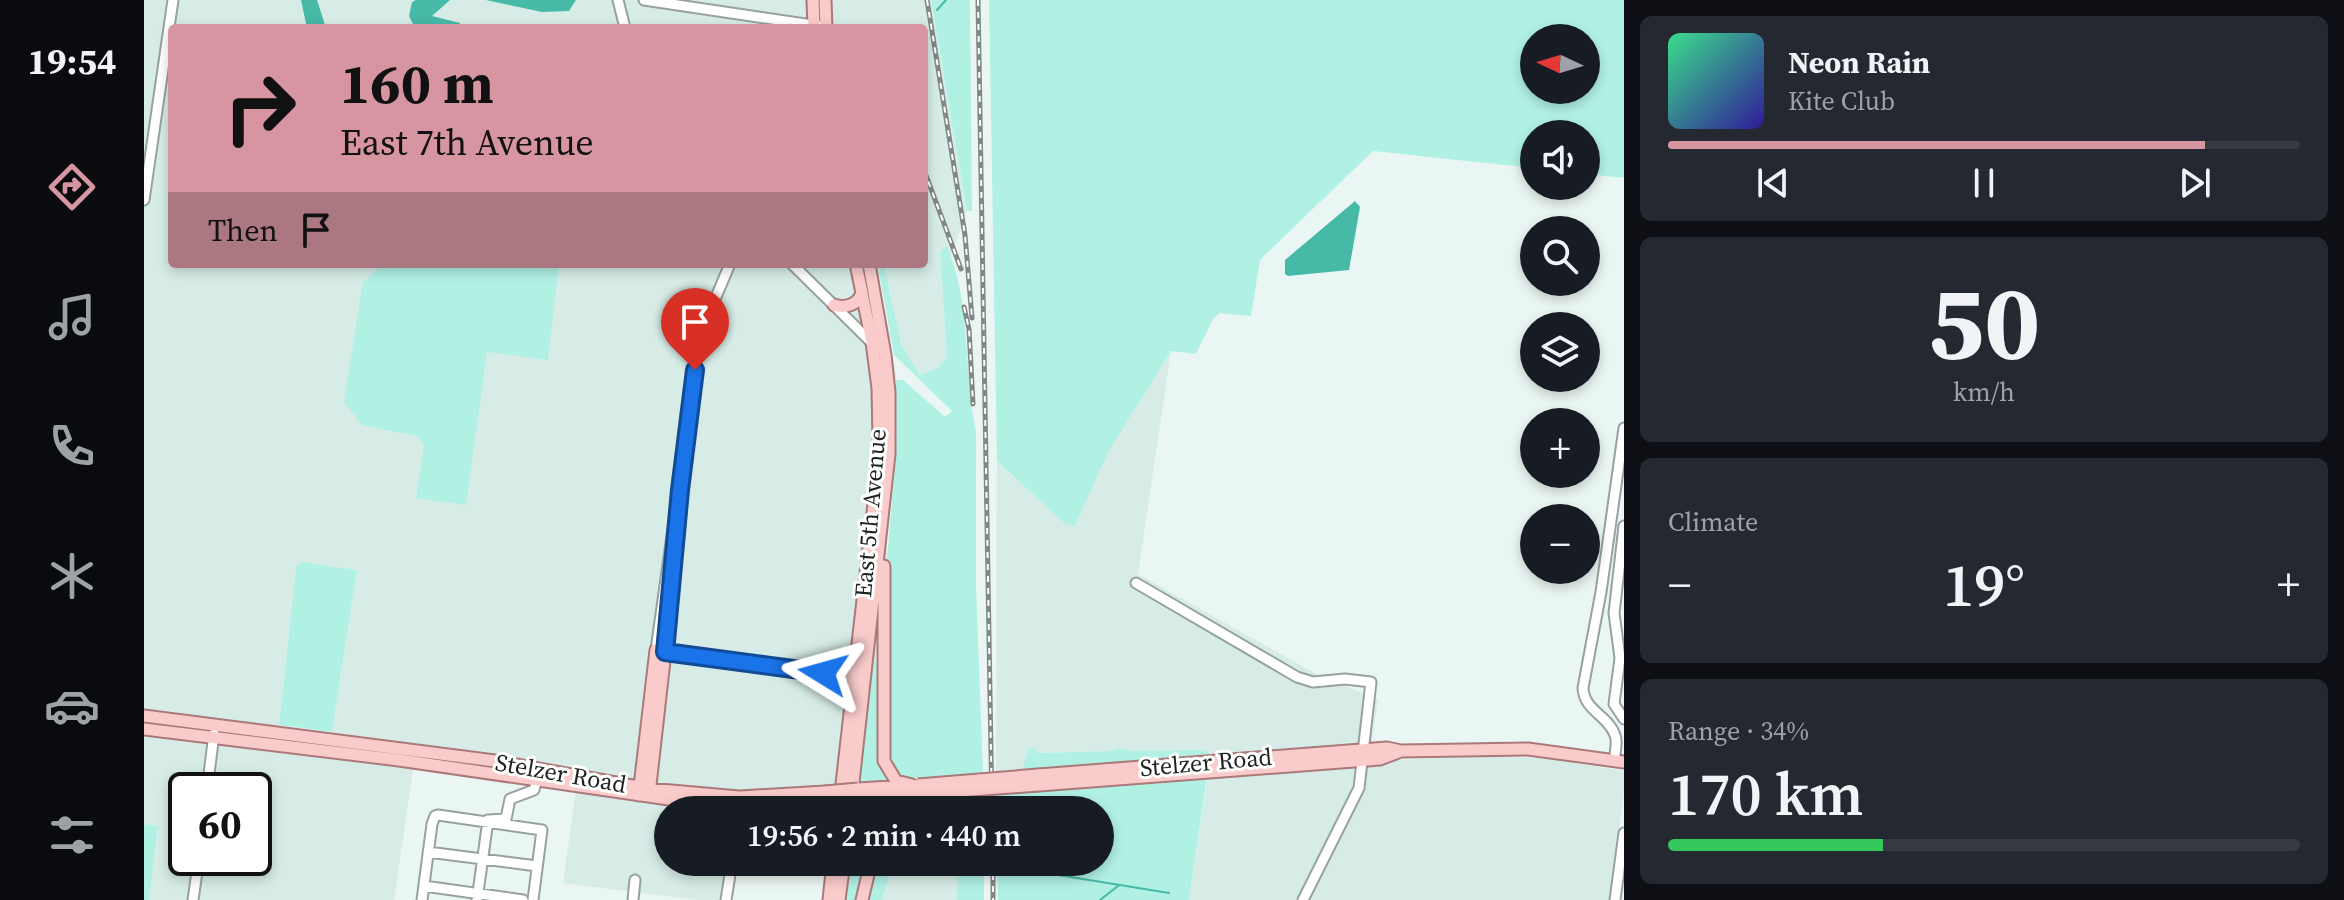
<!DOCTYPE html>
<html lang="en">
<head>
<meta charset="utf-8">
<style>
  :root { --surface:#171b24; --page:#242831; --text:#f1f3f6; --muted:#9ea1a6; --line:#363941; --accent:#d695a1 }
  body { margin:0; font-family:"Source Serif 4",serif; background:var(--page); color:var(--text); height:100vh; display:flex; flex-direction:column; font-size:30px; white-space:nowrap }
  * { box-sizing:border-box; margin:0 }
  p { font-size:26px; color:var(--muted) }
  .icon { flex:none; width:44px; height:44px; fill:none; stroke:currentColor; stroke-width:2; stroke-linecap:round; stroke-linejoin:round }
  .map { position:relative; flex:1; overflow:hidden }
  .drawer { display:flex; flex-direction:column; gap:16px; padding:16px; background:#0d0f14; width:720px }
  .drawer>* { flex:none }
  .top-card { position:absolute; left:24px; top:24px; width:760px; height:244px; border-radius:8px; box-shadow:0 4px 12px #0003; background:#d695a1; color:#111; overflow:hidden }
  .needle { width:52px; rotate:274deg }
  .controls { position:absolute; left:1376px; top:24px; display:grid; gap:16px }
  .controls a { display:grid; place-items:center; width:80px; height:80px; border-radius:50%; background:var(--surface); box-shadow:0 4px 12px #0003; font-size:40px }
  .speed { position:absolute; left:24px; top:772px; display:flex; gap:16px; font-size:40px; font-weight:700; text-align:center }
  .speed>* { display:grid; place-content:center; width:104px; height:104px; border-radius:50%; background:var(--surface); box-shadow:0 4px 12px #0003; line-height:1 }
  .speed .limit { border:4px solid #111; border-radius:12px; background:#fff; color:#111 }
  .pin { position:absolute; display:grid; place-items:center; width:68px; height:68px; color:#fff; margin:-82px -34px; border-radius:50% 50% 50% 0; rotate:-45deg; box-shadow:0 0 8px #0007 }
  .pin .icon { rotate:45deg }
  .me { position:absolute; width:88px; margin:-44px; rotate:278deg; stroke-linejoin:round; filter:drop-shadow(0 0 6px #0008) }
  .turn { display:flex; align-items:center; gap:28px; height:168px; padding:0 40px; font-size:36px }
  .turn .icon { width:104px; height:104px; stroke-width:2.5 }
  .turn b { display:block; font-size:56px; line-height:68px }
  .then { display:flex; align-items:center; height:76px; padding:0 40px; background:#0003; gap:16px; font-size:30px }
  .big { font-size:60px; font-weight:600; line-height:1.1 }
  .drawer .card { flex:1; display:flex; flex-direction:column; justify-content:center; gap:12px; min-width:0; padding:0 28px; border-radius:12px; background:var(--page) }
  .drawer .dial { align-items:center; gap:0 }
  .dial b { font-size:104px; line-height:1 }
  .song { display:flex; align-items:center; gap:24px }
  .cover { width:96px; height:96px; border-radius:12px; background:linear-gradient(135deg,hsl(150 70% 55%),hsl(250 70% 35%)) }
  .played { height:8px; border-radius:4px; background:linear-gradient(90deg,var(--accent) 85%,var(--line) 85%) }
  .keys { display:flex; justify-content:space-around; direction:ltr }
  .heat { display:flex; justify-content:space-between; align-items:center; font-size:44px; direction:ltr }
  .charge { height:12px; border-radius:6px; background:linear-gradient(90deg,#34c759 34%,var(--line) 0) }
  .trip { position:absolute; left:510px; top:796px; width:460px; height:80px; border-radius:40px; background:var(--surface); box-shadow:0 4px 12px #0003; font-weight:600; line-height:80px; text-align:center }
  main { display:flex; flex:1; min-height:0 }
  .dock { display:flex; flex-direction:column; width:144px; justify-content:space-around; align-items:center; background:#090b0e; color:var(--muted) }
  .dock .icon { width:56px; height:56px }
  .dock .active { color:var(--accent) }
  .dock b { font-size:36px; color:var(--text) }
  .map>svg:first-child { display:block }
  .built { fill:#d7ece7; fill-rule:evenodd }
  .green { fill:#b1f1e4; fill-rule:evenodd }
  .water { fill:#47b9a7 }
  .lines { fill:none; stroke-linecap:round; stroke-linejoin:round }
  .stream { stroke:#47b9a7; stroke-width:2 }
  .minor-casing { stroke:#97a2a0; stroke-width:13 }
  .major-casing { stroke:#ab7979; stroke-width:15 }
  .minor { stroke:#fff; stroke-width:9 }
  .major { stroke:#facbcb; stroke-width:11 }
  .rail-casing { stroke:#818987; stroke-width:5 }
  .rail { stroke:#fff; stroke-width:2; stroke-dasharray:6; stroke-linecap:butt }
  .major-bridge-casing { stroke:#ab7979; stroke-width:15; stroke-linecap:butt }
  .major-bridge { stroke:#facbcb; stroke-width:11 }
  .route-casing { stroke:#114b97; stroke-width:20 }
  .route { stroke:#1a73e8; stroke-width:14 }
  .labels { text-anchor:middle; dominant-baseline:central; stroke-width:6; stroke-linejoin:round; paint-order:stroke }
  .street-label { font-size:24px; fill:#1d2221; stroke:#fff }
</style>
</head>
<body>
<main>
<nav class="dock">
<b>19:54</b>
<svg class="icon active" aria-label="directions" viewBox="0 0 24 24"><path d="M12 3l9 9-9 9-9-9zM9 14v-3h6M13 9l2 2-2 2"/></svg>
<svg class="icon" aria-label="music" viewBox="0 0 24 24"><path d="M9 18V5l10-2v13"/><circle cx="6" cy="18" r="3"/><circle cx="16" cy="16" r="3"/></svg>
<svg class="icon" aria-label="phone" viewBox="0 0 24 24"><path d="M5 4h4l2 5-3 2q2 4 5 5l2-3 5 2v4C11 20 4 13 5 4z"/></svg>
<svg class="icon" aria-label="climate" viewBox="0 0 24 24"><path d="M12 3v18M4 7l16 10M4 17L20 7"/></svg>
<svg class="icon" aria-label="car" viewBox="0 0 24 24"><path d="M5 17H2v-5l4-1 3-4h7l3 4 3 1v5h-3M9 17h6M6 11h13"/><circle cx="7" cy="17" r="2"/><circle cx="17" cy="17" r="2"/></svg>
<svg class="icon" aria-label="filters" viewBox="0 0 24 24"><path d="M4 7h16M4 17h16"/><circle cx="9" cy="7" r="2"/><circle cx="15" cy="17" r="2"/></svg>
</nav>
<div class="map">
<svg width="1480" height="900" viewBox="0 0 1480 900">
  <rect width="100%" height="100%" fill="#eaf6f3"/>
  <path class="built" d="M0,0H787L823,211L807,256L803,247L796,252L803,358L793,368L776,375L757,344L740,267L735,276L753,380L748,387L750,476L743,541L742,661L733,663L730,660L690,808L524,810V862H592L587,900H554L419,883L433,782L271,756L250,900H5L14,827L0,824ZM28,28H780V264H28ZM152,567L213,570L184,758L125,750L126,738L135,725ZM42,790H110V858H42Z
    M1027,351L994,574L1176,676L1234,699L1225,762L1339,755L1406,759L1480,771V790L1466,900H1045L1063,782L1064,752L991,751L973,748L967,751L892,753L886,748L878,770L852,773L853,461L921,524L981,420Z
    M750,862H813V900H738Z"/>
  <path class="green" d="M787,0H826L828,211H823Z
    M845,0H1480V178L1442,174V134H1390V168L1229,151L1116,260L1107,316L1076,313L1069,319L1052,354L1027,351L964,452L931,526L921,524L853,461ZM1390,38H1442V90H1390Z
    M803,246C828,305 819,370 832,431V586L839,773L763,779L748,769L744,759L742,571L750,476L748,387L753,380H759L801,417L808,411L750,355L735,271L740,266L757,344L776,375L793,368L803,358L796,251Z
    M239,264H415L404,360L343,352L322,505L272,498L280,444L272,436L218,425L200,402L219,282Z
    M157,562L213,570L188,732L135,725L152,567Z
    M730,660L733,663V762L743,779L742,781L714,783L726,661Z
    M885,748H892L893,753L967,751L973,748L991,751L1055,750L1064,752V755L878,770Z
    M1063,777L1045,900H854L853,862H956V810H852L851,795Z
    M840,797V810H749L765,802Z
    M0,824L14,826L5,900H0Z
    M704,862H721L712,900H700Z
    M730,862H750L738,900H722Z
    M813,862H840V900H813Z"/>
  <path class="water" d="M157,0H173L182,28H163Z
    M272,0H306L288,16L316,23L315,28H271L265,16L268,2Z
    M342,0H432L425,11L398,12Z
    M1211,201L1216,207L1205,270L1144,276L1141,274V260Z"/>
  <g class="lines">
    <path class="stream" d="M793,10L802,0
      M316,27L323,28
      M896,872L1025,893
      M956,900L974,886"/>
    <defs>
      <path id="minor" d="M474,0L481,28
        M500,0L675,26
        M0,200L29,0
        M648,264L727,342
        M1480,526L1470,613L1476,658L1470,704L1480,719
        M992,583L1153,677L1169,682L1201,679L1227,682L1215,788L1159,900
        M512,650L553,356L566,311L586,264
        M521,652L532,549
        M1470,761C1471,753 1474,742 1471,735C1464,715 1440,711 1439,688L1457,592L1480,428
        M63,790L70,734
        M284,852L393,866
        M280,886L379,900
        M49,900L55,858
        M278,900L288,824L291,816L294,815L398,830L389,900
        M333,900L344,820L362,819L366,799L390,790L394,776
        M489,900L491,880
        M582,900L588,862
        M1471,900L1480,833"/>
      <path id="major" d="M669,0L670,28
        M681,0L682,28
        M690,305C702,309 715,304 718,292
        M740,566V761L752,781L768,785
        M0,716L351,761L505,789L595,797L681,792
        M0,729L255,760L566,805L680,801
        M894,775L1243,748L1257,751L1384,749L1480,762
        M895,785L1236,759L1257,751
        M714,789L762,786
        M505,794L521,652
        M495,795L512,650L716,678
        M713,799L776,794
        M695,810L731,495L735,440L734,388L728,342L712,264
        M706,810L745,454V392L741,355L725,264
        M742,810L760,796
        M685,900L689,862
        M695,900L700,862
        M718,900L727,862"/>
    </defs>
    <use href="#minor" class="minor-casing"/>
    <use href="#major" class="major-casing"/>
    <use href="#minor" class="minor"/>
    <use href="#major" class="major"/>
    <defs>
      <path id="rail" d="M783,0L821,235L828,318
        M834,0L848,810
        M780,170L817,269
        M820,307L825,329L829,404
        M849,862V900"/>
    </defs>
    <use href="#rail" class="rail-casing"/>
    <use href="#rail" class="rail"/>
    <defs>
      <path id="major-bridge" d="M774,785L894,775
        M681,792L714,789
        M776,794L895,785
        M680,801L713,799"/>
    </defs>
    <use href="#major-bridge" class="major-bridge-casing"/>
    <use href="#major-bridge" class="major-bridge"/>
  </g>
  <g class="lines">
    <defs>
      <path id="route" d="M551,370L536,490L521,652L679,673"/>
    </defs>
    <use href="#route" class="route-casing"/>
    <use href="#route" class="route"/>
  </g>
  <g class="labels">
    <g class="street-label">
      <text transform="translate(726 513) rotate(-85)">East 5th Avenue</text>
      <text transform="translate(1062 762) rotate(-5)">Stelzer Road</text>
      <text transform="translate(417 773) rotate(10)">Stelzer Road</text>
    </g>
  </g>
</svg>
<div class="controls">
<a><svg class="needle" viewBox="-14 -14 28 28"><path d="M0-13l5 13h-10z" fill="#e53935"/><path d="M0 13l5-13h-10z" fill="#9ea1a6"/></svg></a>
<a><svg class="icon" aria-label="sound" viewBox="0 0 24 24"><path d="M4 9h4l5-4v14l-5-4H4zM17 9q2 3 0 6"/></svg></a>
<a><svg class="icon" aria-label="search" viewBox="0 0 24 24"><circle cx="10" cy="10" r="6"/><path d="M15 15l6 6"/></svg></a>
<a><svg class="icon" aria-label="layers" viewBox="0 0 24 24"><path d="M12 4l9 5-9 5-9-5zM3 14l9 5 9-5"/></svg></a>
<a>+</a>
<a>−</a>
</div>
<div class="speed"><div class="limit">60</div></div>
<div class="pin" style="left:551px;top:370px;background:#d93025"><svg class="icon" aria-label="arrive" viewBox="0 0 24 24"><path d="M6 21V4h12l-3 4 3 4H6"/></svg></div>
<svg class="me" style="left:679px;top:673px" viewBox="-20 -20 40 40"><path d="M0-17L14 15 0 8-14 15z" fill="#1a73e8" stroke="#fff" stroke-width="4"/></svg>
<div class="trip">19:56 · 2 min · 440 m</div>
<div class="top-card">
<div class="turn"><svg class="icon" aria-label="right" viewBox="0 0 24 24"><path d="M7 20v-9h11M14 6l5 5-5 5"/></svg><div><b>160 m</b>East 7th Avenue</div></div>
<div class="then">Then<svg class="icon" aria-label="arrive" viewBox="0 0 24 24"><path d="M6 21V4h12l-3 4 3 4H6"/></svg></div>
</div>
</div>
<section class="drawer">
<div class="card">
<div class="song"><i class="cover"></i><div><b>Neon Rain</b><p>Kite Club</p></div></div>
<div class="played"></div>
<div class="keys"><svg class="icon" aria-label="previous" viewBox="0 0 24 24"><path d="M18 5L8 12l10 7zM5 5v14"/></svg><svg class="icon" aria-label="pause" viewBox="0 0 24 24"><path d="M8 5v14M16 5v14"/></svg><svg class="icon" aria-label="next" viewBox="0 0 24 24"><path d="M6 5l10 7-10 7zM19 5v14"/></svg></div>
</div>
<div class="card dial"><b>50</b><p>km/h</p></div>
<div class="card"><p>Climate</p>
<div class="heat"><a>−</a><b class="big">19°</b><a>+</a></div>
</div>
<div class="card"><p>Range · 34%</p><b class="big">170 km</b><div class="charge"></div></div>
</section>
</main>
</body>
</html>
